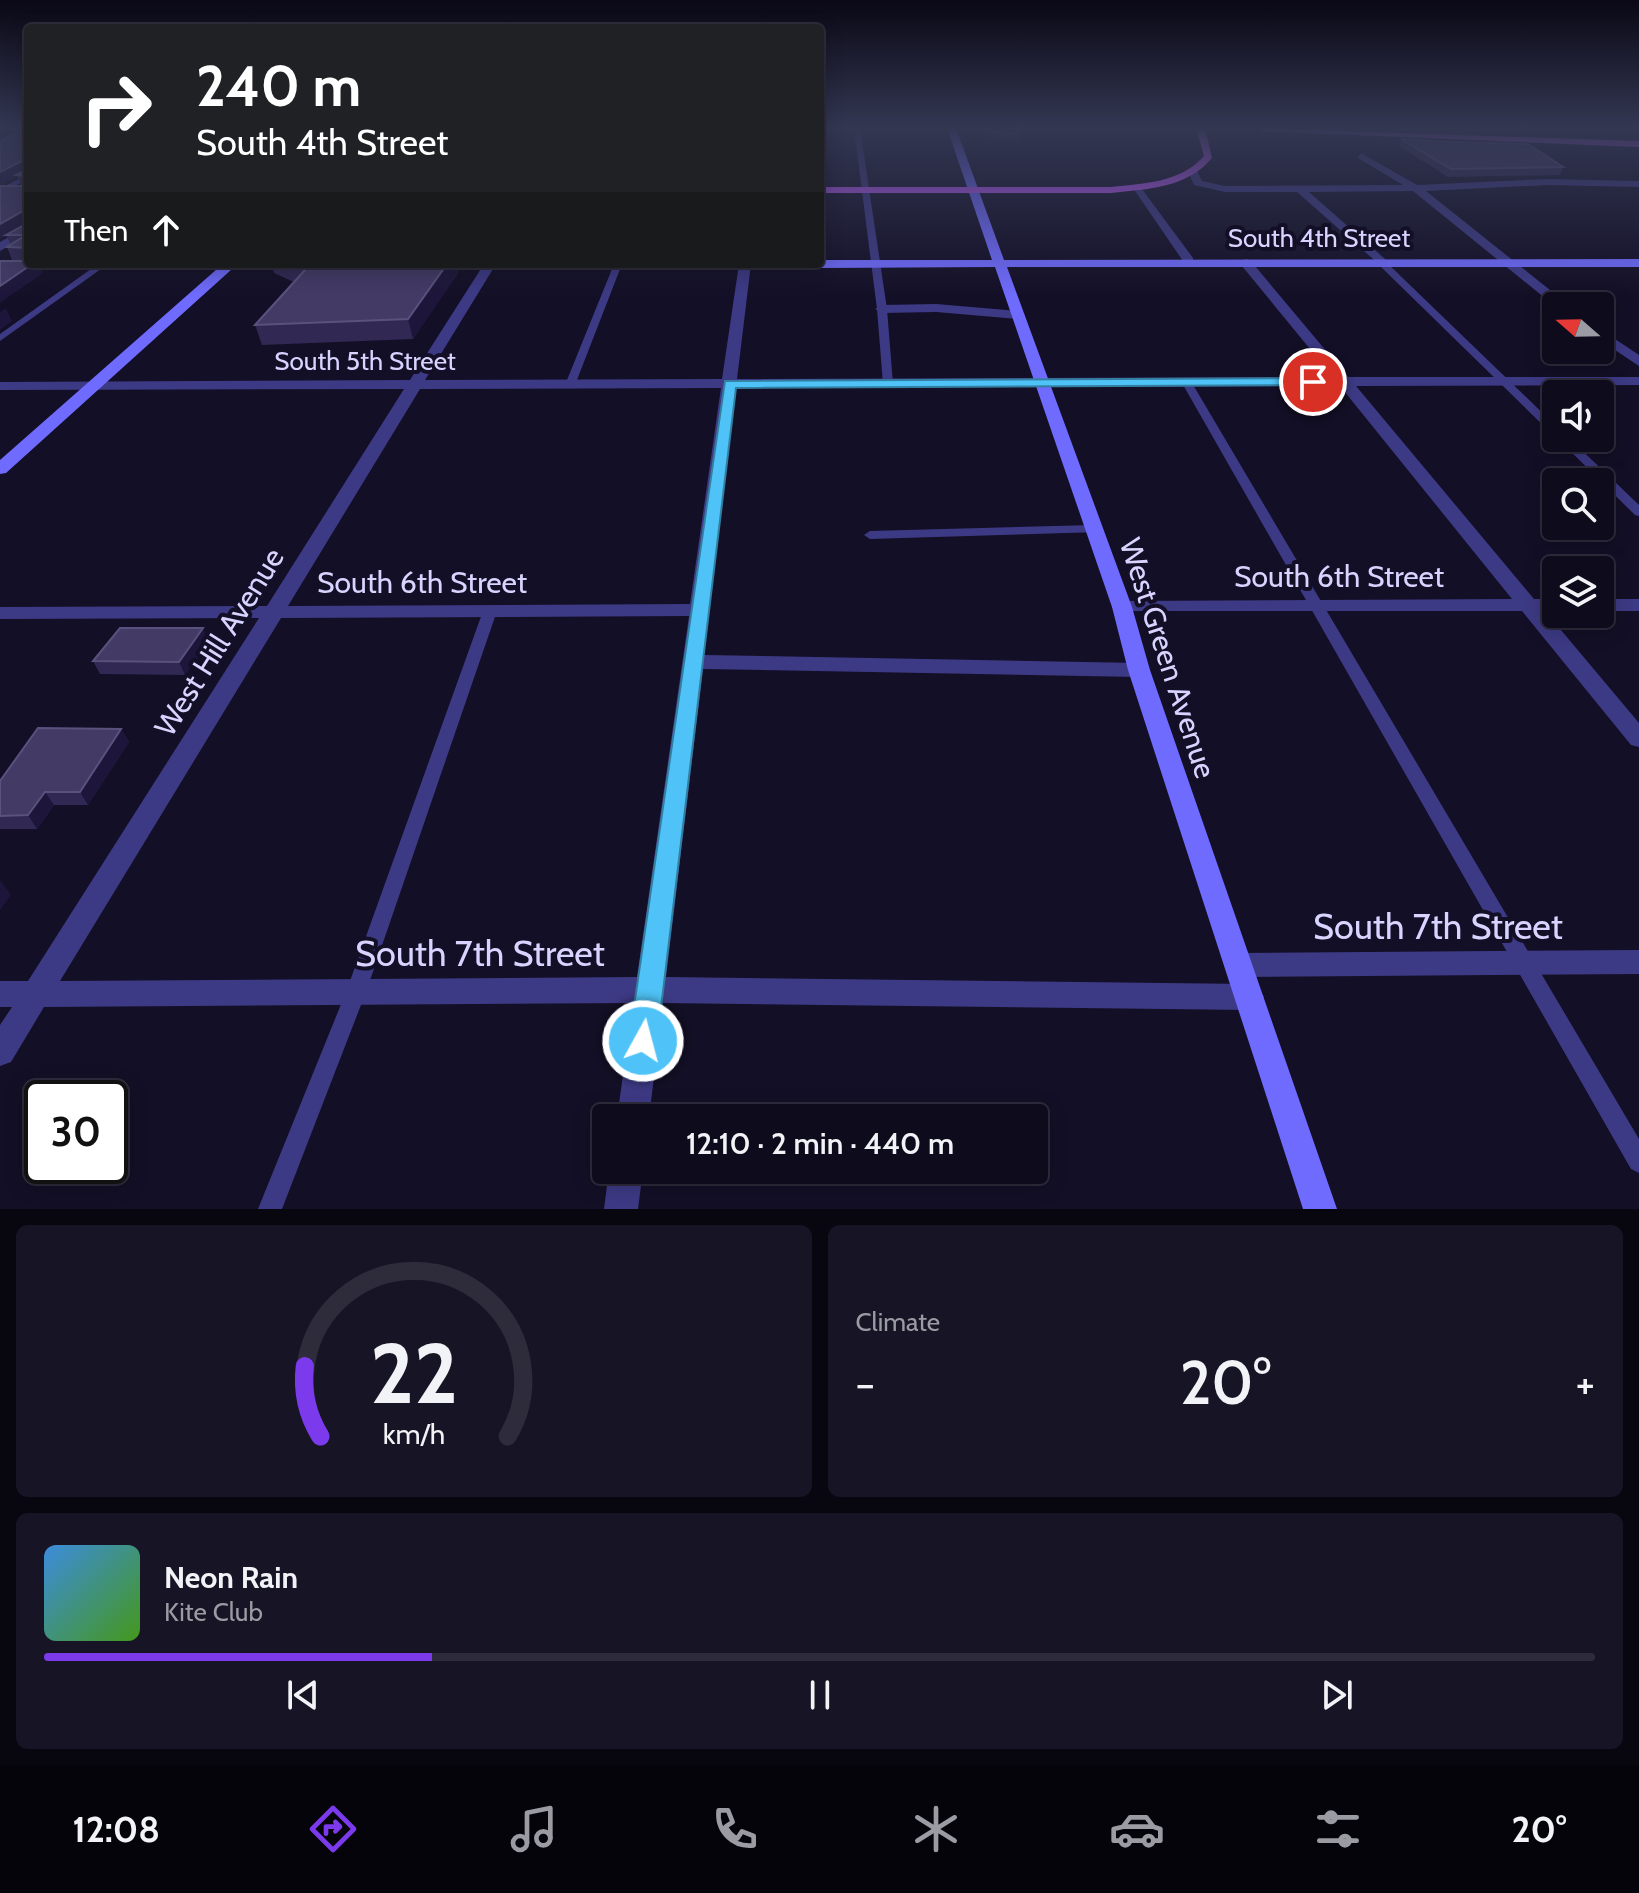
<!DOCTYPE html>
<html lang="en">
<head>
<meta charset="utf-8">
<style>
  :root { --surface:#0e0b1c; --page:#171425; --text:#f1f3f6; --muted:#9b9ba3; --line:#2e2b3b; --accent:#7c3aed }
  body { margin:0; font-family:Cabin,sans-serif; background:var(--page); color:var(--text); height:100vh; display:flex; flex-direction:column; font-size:30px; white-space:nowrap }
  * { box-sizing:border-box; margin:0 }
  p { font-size:26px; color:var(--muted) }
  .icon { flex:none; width:44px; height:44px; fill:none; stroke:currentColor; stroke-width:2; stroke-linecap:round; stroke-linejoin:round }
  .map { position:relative; height:1209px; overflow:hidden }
  .details { display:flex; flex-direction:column; gap:16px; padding:16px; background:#08060f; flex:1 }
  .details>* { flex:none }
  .hud { position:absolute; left:24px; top:24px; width:800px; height:244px; border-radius:8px; box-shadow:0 4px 20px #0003,0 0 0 2px var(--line); background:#202124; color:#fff; overflow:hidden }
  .needle { width:52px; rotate:290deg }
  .fabs { position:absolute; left:1542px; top:292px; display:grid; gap:16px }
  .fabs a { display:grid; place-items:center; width:72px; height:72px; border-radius:8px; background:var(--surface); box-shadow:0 4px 20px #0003,0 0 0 2px var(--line); font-size:40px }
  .speed { position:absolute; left:24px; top:1080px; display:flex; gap:16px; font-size:40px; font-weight:700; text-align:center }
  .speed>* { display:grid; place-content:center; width:104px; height:104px; border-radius:50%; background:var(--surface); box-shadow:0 4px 20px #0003,0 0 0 2px var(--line); line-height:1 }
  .speed .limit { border:4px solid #111; border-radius:12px; background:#fff; color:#111 }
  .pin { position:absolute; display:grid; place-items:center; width:68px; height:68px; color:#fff; margin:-34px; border:4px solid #fff; border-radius:50%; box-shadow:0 2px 8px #0007 }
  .me { position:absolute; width:88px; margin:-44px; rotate:7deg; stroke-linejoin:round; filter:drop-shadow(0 0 6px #0008) }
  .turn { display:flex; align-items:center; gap:28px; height:168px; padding:0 40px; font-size:36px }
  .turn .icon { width:104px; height:104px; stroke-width:2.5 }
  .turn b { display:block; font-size:56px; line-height:68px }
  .then { display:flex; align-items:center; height:76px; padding:0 40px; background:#0003; gap:16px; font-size:30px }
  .big { font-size:60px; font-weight:600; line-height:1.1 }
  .details .widget { flex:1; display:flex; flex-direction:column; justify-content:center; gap:12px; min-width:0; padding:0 28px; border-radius:12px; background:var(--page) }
  .details .dial { align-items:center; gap:0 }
  .dial svg { height:208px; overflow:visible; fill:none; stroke:var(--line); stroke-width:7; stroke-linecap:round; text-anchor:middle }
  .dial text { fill:var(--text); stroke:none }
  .song { display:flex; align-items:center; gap:24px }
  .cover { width:96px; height:96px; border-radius:12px; background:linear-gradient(135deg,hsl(210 70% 55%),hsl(100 70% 35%)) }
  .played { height:8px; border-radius:4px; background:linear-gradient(90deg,var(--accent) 25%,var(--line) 25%) }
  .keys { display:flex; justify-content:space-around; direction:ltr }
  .heat { display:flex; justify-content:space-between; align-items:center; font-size:44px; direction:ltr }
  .details .tiles { flex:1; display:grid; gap:16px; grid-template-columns:1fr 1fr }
  .widget:last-child { grid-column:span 2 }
  .trip { position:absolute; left:592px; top:1104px; width:456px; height:80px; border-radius:8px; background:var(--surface); box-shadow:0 4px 20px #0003,0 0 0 2px var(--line); font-weight:600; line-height:80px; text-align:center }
  .menu { display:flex; height:128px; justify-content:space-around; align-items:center; background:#06040b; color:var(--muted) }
  .menu .icon { width:56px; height:56px }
  .menu .active { color:var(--accent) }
  .menu b { font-size:36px; color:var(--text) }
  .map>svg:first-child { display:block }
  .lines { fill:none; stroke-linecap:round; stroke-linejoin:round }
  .stream { stroke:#0a1f44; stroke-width:4 }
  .lane { fill:#3d3a85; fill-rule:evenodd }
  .street { fill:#3d3a85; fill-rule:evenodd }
  .secondary { fill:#6f6bff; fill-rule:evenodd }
  .primary { fill:#c25bff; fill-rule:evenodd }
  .wall { fill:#312854 }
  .shaded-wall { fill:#1d163a }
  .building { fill:#433a66; stroke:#5a527e; stroke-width:2 }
  .route { fill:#4fc3f7; stroke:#337fa1; stroke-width:2 }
  .labels { text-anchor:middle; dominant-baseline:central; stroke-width:8; stroke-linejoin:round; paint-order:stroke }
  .far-street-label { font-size:26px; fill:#d9d4ff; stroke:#130f26 }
  .street-label { font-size:30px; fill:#d9d4ff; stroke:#130f26 }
  .near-street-label { font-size:36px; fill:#d9d4ff; stroke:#130f26 }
</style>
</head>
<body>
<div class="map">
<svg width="1639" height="1209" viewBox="0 0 1639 1209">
  <rect width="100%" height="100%" fill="#130f26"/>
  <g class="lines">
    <path class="stream" d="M1478,128L1496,130"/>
    <path class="lane" d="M854,128H860L887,309L893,384L888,387L883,384L877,309Z
      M1602,128H1639V132L1605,131Z
      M28,174V179L0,194V189Z
      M1378,260H1384L1556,426V435L1552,434L1378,264Z
      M98,264H108L0,341V334Z
      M614,264H622L575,385L574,387H566L565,385Z
      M1187,380L1192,383L1639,1139V1173L1631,1169L1182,383Z
      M1557,438H1569L1639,505V516L1635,515Z
      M1094,525L1100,529L1099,532L870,539L864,535L870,531Z
      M490,607L497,611L366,992L282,1209H258L346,992L483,611Z"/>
    <path class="street" d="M1361,153L1417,185L1548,179L1639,181V187L1548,185L1426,191L1570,306L1556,307L1413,191L1309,192L1385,259V265L1381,266L1297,192H1225L1194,185L1188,172L1197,170L1202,181L1225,186L1403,185L1358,158Z
      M1131,185H1139L1193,258V264H1185Z
      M28,226V234L0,251V242Z
      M1246,259L1250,260L1348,377H1639V385L1356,386L1534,599H1556V611H1545L1639,723V747L1631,745L1522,611H1115L1112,607L1122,601L1512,599L1340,386L736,388L704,655L1139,663L1150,670L1139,677L703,669L666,977L1249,984L1259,988L1264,997L1259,1006L1249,1010L663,1003L649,1118H617L633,1003L44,1007L11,1062L0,1066V1025L12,1007H0V981H28L259,618L0,619V607L267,606L404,389L0,390V382L410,380L484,264H496L425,380L722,379L739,264H751L737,379L1333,377L1242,266L1240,263ZM721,388L690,604L288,606L420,389ZM689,616L637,977L60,981L281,618Z
      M936,304L1018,311L1025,315L1018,319L936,312L882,313L875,309L882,305Z
      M1600,329L1639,355V366L1600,340Z
      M1600,599H1639V611H1600Z
      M1639,950V974L1238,977L1228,974L1224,965L1228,956L1238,953Z
      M609,1170H643L638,1209H604Z"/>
    <path class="secondary" d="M947,128H956L1004,260L1639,259V267H1007L1132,607L1150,670L1337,1209H1303L1128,670L1112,607L995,267L820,268L814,264H820V260H992Z
      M0,262L28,264L305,265L299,269H232L6,473L0,474V460L217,269L0,270Z
      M813,264L807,268L431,269L425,265Z"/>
    <path class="primary" d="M1196,128H1205L1212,158C1187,188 1148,189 1111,193H820V187H1111C1145,183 1180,183 1204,156Z
      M1256,128L1639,141V147L1260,131Z"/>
  </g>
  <path class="wall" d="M28,128V260H12L7,247L11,245L6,235L0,239V186H21L17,176L0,186Z
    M982,128H1017L1020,133L1019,140L987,138Z
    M1401,139L1452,142L1563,167L1560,175L1448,177L1399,146Z
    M271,264H456L458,273L413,339L262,345L255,325L294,282L274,273Z
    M209,641L185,675L100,674L93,661Z
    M121,729L129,742L88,805H54L37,829H0V781Z"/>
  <path class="shaded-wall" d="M22,161L27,171L16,175L17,176L0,186V172Z
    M23,211L28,223L0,239V224Z
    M32,264H39L43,273L0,303V286Z
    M447,264H456L458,273L413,339L408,319Z
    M6,308L12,321L0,330V312Z
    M203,628L209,641L185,675L179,662Z
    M121,729L129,742L88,805L80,792Z
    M45,792L54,805L37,829L28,815Z
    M1,881L11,895L0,910V882Z"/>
  <path class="building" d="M26,128H28V248L7,247L26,235H6L24,225L23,211L0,224V186H25V176L16,175L25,171L26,163L22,161L0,172V141Z
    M986,128H1017L1020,133L988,132Z
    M1401,139L1452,142L1528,144L1563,167L1451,169Z
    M0,261H28V264H32L0,286Z
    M291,264H447L408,319L255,325L305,270Z
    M120,628H203L179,662L93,661Z
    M38,728L121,729L80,792H45L28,815L0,816V781Z"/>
  <linearGradient id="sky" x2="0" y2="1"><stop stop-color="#0a0815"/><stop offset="0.43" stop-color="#333752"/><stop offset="1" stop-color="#333752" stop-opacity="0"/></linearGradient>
  <rect width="1639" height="297" fill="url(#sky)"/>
  <path class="route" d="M1313,378L1318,380V385L736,388L657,1041L653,1050L643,1054L633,1050L629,1041L725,381Z"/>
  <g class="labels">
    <g class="far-street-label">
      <text x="1319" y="238">South 4th Street</text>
      <text x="365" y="361">South 5th Street</text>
    </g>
    <g class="street-label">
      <text x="1339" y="576">South 6th Street</text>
      <text x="422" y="582">South 6th Street</text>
      <text transform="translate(219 642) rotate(-58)">West Hill Avenue</text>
      <text transform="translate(1168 658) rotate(72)">West Green Avenue</text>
    </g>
    <g class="near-street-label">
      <text x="1438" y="926">South 7th Street</text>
      <text x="480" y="953">South 7th Street</text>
    </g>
  </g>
</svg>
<div class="fabs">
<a><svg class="needle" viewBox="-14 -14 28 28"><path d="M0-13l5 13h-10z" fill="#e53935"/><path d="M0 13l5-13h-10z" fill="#9b9ba3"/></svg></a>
<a><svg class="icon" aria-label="sound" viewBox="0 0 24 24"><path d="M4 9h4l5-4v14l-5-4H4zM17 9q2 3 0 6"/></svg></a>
<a><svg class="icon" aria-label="search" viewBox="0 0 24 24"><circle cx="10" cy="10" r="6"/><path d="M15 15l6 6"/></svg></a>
<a><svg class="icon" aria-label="layers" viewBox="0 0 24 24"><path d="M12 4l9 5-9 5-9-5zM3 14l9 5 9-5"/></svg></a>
</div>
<div class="speed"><div class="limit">30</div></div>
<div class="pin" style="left:1313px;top:382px;background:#d93025"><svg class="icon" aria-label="arrive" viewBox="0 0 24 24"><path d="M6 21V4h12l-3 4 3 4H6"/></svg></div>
<svg class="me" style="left:643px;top:1041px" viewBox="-20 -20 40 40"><circle r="17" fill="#4fc3f7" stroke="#fff" stroke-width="3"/><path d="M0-11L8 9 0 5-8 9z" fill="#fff"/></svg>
<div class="trip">12:10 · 2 min · 440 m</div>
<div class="hud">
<div class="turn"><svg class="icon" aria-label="right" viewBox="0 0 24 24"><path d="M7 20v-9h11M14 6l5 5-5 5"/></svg><div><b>240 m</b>South 4th Street</div></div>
<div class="then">Then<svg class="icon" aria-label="ahead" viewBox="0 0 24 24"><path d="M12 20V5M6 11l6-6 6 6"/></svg></div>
</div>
</div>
<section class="details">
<div class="tiles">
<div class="widget dial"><svg viewBox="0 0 100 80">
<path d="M14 69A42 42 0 1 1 86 69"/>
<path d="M14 69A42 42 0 0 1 8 42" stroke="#7c3aed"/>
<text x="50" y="56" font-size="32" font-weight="700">22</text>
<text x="50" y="72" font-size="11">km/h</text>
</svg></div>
<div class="widget"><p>Climate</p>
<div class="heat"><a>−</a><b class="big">20°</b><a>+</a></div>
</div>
<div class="widget">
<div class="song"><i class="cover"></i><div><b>Neon Rain</b><p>Kite Club</p></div></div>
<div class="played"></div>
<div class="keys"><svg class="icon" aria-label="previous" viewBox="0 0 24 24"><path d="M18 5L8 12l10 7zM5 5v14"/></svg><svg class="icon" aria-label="pause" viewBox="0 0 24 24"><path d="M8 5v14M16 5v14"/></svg><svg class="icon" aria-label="next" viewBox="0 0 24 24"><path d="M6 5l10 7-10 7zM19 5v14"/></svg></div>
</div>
</div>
</section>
<nav class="menu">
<b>12:08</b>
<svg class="icon active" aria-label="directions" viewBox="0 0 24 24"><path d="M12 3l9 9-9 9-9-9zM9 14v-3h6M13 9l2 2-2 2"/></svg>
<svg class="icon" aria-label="music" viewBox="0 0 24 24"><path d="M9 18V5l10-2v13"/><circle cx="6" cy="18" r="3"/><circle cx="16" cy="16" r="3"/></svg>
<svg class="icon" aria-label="phone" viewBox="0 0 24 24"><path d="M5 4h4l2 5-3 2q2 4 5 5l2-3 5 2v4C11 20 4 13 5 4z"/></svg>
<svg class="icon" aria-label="climate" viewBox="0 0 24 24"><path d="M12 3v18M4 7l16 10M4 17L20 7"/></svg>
<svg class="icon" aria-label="car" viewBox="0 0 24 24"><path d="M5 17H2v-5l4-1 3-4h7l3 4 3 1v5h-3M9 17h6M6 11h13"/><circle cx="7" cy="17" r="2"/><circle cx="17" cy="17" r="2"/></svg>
<svg class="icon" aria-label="filters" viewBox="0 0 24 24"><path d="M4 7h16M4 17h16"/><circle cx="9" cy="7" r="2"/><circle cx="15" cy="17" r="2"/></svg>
<b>20°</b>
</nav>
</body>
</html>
